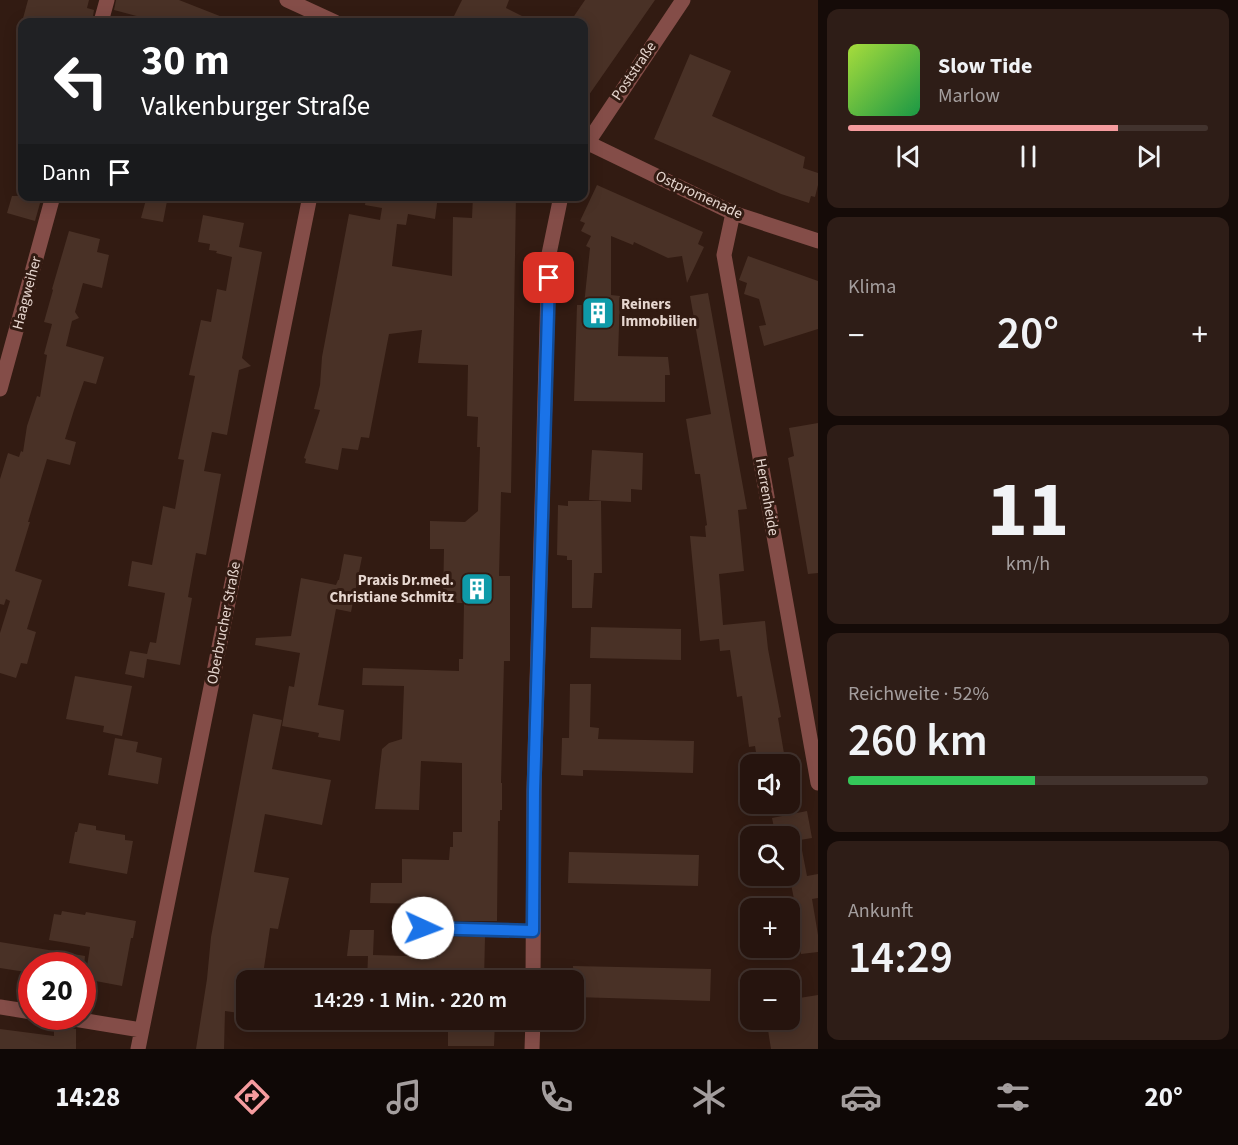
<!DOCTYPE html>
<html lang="de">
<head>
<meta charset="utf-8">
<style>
  :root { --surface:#26140e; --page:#2e1d17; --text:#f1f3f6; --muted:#a49e9e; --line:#42332e; --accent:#f59b9e }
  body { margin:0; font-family:"Source Sans 3",sans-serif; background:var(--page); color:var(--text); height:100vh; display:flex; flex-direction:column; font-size:22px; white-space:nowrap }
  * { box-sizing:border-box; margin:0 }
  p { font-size:20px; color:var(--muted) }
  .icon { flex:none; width:33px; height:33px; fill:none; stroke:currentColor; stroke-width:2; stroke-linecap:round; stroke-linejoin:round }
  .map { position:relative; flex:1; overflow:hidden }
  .details { display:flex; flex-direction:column; gap:9px; padding:9px; background:#150b08; width:420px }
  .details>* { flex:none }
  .guide { position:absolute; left:18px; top:18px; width:570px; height:183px; border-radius:12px; box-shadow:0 3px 15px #0003,0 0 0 2px var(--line); background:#202124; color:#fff; overflow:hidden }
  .buttons { position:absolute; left:740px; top:754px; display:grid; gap:12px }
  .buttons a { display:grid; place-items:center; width:60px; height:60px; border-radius:12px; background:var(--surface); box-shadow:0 3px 15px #0003,0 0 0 2px var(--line); font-size:30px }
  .speed { position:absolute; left:18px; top:952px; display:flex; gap:12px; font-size:30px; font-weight:700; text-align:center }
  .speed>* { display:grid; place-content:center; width:78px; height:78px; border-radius:50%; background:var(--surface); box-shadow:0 3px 15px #0003,0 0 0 2px var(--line); line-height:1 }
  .speed .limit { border:9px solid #d22; background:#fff; color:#111 }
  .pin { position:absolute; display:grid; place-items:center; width:51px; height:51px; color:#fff; margin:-26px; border-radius:12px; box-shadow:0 3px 9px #0006 }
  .me { position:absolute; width:66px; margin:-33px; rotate:92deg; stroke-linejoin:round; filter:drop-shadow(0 0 4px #0008) }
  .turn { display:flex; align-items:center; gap:21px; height:126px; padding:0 24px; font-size:27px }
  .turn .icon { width:78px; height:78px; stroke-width:2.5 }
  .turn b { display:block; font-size:42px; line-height:51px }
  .then { display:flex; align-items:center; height:57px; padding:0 24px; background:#0003; gap:12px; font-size:22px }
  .big { font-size:45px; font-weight:600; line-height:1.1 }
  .details .widget { flex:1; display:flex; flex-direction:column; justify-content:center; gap:9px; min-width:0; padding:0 21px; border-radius:12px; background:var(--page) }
  .details .dial { align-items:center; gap:0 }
  .dial b { font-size:78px; line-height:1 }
  .song { display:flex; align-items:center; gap:18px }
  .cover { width:72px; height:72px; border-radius:9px; background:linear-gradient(135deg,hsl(80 70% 55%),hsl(140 70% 35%)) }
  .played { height:6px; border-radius:3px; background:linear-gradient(90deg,var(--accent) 75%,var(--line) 75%) }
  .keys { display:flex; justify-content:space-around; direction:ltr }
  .heat { display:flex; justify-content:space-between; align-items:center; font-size:33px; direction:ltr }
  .charge { height:9px; border-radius:4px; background:linear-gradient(90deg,#34c759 52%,var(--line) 0) }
  .trip { position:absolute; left:236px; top:970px; width:348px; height:60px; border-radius:12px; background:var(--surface); box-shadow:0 3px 15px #0003,0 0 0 2px var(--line); font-weight:600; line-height:60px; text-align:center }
  .menu { display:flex; height:96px; justify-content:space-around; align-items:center; background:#0f0806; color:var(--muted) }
  .menu .icon { width:42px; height:42px }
  .menu .selected { color:var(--accent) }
  .menu b { font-size:27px; color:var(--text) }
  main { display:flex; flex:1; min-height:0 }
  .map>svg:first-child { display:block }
  .building { fill:#493126 }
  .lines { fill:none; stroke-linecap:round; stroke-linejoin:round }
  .service { stroke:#844d48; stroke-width:10 }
  .minor { stroke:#844d48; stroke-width:15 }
  .tertiary { stroke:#844d48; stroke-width:15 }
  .route-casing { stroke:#114b97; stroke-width:15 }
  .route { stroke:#1a73e8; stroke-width:10 }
  .labels { text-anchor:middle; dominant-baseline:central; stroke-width:6; stroke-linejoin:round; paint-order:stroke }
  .street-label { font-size:15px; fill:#e6d6cf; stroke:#321b12 }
  .poi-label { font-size:15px; font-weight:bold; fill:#e6d6cf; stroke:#321b12; text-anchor:start }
</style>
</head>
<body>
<main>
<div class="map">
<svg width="818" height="1049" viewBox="0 0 818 1049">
  <rect width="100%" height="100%" fill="#321b12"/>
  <path class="building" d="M28,0H89L87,8L94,10L92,22H22Z
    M116,0H179L235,22H159L114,10Z
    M462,0H509L506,8L534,22H451Z
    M585,0H655L584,102V22H570Z
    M690,54L731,71L712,116L805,157L803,168L818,173V185L815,197L811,196L809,203L781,194L654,139Z
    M597,185L703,232L698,244L704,247L687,283L682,256L668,258L634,242L633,245L611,236V295L620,296L618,356L668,357L670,375H665V402L574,401L577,305H584L590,248L586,246L591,236L581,231L585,223L580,221Z
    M12,196H42L35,221L7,213Z
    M147,196H168L163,222L141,218Z
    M366,196H438L435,219L408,214L406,225L397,224L392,266L452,276L453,217L472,218L473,196H516L511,493L501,492L499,576H510V661H504L501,783H502V810H500V821H498L497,921H438L434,920V904L370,903L371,883H402V859L449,860L450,847H453V832H462V763L421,761L419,810L375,809L382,749L389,743L402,739L404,686L362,685L363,668L459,671V659H463L464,603H443L444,549H430V521L465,522L478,511L480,447H477L478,417L467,416L468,365L418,363L422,330L389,334L369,438L361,437L358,450L342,448L338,470L305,463L306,459L304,458L320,410L314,409L320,385L322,357L349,214L380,220L382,208L365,205Z
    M203,215L244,223L239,247L262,252L242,358L251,366L239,370L227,435L212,432L204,471L221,474L206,555L196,553L188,597L192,598L180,665L147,659L144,678L125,674L130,651L147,654L150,642L156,643L165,593L128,586L132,561L152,565L163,506L175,509L184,460L178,459L195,376L189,375L201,320L211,322L217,289L226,291L232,257L216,253L217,251L209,250L210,244L198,242Z
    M69,231L100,239L97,252L109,255L102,288L83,283L75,312L79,318L72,321L66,346L104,357L96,384L84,381L74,410L65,439L76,442L70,465L47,459L28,522H30L15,571L42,580L27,629L36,632L27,664L21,663L16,678L0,673V633L10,601L6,599L4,605L0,604V479L8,453L19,457L21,451L23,452L27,426L37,396L40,397L47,355L44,354L52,324L44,322L53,290L52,289Z
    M748,256L818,281V329L764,346L759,326L766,325L759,299L744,294L747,283L739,280Z
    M708,293L747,509L738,510L744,571L719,574L723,625L765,621L768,649L781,717L778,718L786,765H758L755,746L749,747L742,696L737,697L730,650L720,651L719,639L700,641L690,536L706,537L705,526L707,525L700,474H695L686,419L711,414L690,296Z
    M818,423V573L808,574L788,458L794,456L789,428Z
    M592,450L643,453L642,490L631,489V502L589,500Z
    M568,501H601L602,573H594L592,608H572V560H567V556L557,555L558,505L568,506Z
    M344,554L362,557L351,612L336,609L318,705L344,710L340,741L318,737L319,733L282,726L289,686L294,687L300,653L255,645L256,638L291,636L301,578L336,585L338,580H339Z
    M591,627L681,629V660L590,658Z
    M75,676L132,686L122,736L103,732L104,726L66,719Z
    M570,684H591L590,727L599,728L598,739L694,741L693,773L583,770V776L561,775L562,738H569Z
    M253,714L282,720L272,769L331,780L322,825L265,814L254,872L289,878L278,929L270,928L262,981H246V1014L225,1011L224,1049H196L207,979L211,937Z
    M115,738L138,742L136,752L162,758L158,784L108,775Z
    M807,811L812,838L800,840L807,876L818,874V898L812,899L818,935V952L801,954L795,920L798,919L789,874V837H776L772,818Z
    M79,823L96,826V830L125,835V840L133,841L127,874L69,863L75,832H77Z
    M569,852L699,855L698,886L568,883Z
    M62,911L85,915L86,912L136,921L133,938H131L122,986L85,979L90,947L49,940L54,914L61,915Z
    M350,930H374L373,955L438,957V936L485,937L484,981H367L368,956H347Z
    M0,942L85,956L84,966H32V973L0,968Z
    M573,966L711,969L710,1001L574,997Z
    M818,995V1049H771L768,1030L798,1024L793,999Z
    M448,1020H495L494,1046H448Z
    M54,1026L76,1029V1049H0V1029L54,1036Z"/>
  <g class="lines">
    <path class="service" d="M423,928L533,931"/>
    <path class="minor" d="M101,22L107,0
      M584,148L683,0
      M733,213L724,255L818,783
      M0,389L53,196
      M533,981L534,791L549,254L561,196
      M0,1007L32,1012
      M62,1017L141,1030
      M138,1049L310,196
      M532,1049L533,1020"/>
    <path class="tertiary" d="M287,0L335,22
      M584,141L733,213L818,241"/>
  </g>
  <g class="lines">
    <defs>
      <path id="route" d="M423,928L533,931L534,791L549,278"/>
    </defs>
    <use href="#route" class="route-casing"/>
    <use href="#route" class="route"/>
  </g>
  <defs>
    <symbol id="building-square" viewBox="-11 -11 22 22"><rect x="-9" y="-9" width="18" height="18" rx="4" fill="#0f9aa8" stroke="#321b12"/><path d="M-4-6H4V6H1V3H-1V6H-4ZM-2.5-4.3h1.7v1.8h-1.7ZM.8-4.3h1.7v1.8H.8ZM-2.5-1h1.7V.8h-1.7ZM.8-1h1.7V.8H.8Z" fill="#fff"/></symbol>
  </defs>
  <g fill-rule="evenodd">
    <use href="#building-square" x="579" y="294" width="38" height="38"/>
    <use href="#building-square" x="458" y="570" width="38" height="38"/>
  </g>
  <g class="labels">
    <g class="street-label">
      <text transform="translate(634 71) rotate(-56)">Poststraße</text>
      <text transform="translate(699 195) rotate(25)">Ostpromenade</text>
      <text transform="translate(27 293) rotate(-75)">Haagweiher</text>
      <text transform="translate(767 497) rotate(80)">Herrenheide</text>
      <text transform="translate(224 623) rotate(-79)">Oberbrucher Straße</text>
    </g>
    <g class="poi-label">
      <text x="621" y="304">Reiners<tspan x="621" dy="17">Immobilien</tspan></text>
      <text x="454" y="580" text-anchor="end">Praxis Dr.med.<tspan x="454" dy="17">Christiane Schmitz</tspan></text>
    </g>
  </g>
</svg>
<div class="buttons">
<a><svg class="icon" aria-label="sound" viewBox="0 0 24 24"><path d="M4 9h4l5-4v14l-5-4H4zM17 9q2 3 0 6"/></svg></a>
<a><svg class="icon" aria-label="search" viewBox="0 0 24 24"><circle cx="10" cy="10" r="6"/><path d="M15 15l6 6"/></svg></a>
<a>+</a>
<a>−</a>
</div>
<div class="speed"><div class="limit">20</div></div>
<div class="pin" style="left:549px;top:278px;background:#d93025"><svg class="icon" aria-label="arrive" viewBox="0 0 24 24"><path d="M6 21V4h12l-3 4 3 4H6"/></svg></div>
<svg class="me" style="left:423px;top:928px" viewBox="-20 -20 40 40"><circle r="19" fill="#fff"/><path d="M0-13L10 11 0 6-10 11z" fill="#1a73e8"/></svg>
<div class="trip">14:29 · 1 Min. · 220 m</div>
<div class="guide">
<div class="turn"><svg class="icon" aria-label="left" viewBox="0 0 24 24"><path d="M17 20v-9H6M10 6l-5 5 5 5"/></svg><div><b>30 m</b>Valkenburger Straße</div></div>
<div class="then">Dann<svg class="icon" aria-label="arrive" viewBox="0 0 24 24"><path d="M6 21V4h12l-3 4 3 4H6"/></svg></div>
</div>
</div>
<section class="details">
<div class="widget">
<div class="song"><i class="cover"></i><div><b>Slow Tide</b><p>Marlow</p></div></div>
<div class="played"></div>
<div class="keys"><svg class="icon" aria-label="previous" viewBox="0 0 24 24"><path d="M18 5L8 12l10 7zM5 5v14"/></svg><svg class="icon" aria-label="pause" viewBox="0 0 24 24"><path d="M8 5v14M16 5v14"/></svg><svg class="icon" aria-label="next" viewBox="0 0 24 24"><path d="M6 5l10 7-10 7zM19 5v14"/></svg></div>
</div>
<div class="widget"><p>Klima</p>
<div class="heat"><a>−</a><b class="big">20°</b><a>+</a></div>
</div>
<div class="widget dial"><b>11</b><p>km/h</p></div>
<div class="widget"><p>Reichweite · 52%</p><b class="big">260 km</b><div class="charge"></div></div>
<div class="widget"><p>Ankunft</p><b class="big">14:29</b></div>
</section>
</main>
<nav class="menu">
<b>14:28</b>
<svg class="icon selected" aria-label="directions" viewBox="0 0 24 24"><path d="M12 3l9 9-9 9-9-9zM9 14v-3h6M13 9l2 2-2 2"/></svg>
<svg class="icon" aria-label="music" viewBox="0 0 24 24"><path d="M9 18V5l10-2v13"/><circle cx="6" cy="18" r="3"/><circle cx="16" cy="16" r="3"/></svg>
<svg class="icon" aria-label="phone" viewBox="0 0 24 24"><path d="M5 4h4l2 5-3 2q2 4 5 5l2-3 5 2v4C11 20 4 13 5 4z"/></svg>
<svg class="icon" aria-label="climate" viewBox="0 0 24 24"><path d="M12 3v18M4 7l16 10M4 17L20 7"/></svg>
<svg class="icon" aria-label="car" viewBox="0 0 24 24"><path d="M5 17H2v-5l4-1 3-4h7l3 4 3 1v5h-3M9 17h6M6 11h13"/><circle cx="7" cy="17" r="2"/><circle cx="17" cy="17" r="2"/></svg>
<svg class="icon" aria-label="filters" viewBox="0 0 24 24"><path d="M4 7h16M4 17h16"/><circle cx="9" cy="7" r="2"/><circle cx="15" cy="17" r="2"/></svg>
<b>20°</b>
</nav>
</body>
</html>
